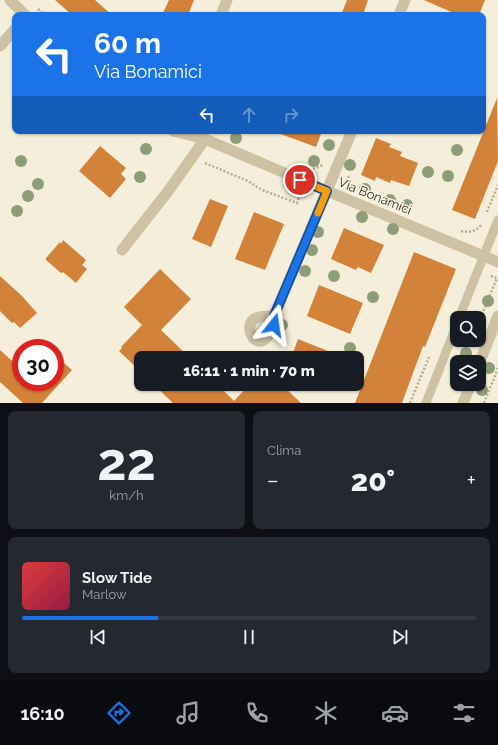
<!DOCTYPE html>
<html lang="it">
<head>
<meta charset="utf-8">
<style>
  :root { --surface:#171b24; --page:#242831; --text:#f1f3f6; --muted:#9ea1a6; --line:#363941; --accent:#1a73e8 }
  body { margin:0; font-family:Raleway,sans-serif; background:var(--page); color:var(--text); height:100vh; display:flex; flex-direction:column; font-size:15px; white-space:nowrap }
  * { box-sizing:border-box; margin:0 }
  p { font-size:13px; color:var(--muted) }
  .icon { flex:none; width:22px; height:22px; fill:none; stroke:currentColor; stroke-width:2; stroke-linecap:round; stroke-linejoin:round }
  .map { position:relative; height:403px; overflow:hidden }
  .panel { display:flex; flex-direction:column; gap:8px; padding:8px; background:#0d0f14; flex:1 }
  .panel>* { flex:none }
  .hud { position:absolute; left:12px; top:12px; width:474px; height:122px; border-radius:8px; box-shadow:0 1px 3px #0004; background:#1a73e8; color:#fff; overflow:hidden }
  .buttons { position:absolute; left:450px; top:311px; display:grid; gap:8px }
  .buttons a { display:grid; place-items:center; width:36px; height:36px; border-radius:8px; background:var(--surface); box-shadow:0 1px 3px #0004; font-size:20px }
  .speed { position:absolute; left:12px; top:339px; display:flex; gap:8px; font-size:20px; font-weight:700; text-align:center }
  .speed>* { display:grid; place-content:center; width:52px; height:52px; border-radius:50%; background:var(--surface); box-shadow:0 1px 3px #0004; line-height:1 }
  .speed .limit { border:6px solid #d22; background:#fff; color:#111 }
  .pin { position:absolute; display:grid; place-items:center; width:34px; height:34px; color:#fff; margin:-17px; border:2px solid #fff; border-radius:50%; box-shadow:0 1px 4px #0007 }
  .me { position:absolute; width:44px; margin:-22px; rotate:15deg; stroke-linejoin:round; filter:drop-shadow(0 0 3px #0008) }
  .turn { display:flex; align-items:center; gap:14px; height:84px; padding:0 16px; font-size:18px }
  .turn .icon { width:52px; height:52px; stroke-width:2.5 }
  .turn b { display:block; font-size:28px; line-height:34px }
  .lanes { display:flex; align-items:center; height:38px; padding:0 16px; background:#0003; justify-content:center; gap:20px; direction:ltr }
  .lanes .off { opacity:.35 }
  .big { font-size:30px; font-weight:800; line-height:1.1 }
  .panel .card { flex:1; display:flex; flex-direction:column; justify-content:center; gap:6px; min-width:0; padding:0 14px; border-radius:8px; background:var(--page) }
  .panel .dial { align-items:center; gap:0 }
  .dial b { font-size:52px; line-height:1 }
  .song { display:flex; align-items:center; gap:12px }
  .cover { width:48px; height:48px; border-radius:6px; background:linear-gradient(135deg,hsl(0 70% 55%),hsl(340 70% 35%)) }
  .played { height:4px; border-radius:2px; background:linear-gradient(90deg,var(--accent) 30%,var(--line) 30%) }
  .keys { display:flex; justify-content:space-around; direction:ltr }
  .heat { display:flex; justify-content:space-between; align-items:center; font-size:22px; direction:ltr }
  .panel .tiles { flex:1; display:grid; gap:8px; grid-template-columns:1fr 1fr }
  .card:last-child { grid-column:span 2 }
  .trip { position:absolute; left:134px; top:351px; width:230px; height:40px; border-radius:8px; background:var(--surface); box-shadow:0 1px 3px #0004; font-weight:800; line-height:40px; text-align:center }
  .menu { display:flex; height:64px; justify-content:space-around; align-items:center; background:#090b0e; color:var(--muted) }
  .menu .icon { width:28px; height:28px }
  .menu .on { color:var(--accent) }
  .menu b { font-size:18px; color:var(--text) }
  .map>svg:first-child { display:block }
  .building { fill:#d38239 }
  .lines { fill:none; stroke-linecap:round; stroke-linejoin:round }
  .path { stroke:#baab8e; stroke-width:2.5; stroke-dasharray:2 2; stroke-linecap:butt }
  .service { stroke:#cec1a4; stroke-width:9 }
  .minor { stroke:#cec1a4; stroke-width:11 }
  .tertiary { stroke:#cec1a4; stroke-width:11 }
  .tree { fill:#8f9c78 }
  .route-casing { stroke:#114b97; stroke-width:10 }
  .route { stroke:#1a73e8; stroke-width:7 }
  .slow { stroke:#f59e0b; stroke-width:7 }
  .labels { text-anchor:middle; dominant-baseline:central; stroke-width:3; stroke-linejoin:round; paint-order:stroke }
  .street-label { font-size:13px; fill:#383027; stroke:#fbf7e7 }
</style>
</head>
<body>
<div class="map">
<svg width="498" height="403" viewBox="0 0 498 403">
  <rect width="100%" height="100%" fill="#f4eeda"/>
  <path class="building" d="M55,0H95L112,15H72Z
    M169,0H194L188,15H162Z
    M347,0H368L363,15H341Z
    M424,0H485L479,15H458Z
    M497,98L498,161L475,219L452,210Z
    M276,131H322L316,147L275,132Z
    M376,138L391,144L389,147L402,152L400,156L418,163L409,186L391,180L390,183L376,177L375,181L361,175Z
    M100,146L126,168L121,174L126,179L110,198L79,171Z
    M210,199L228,206L211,247L192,239Z
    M254,212L284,224L265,270L235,259Z
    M344,228L384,245L371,273L358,267L356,270L331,259Z
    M63,240L86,260L82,265L87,269L76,283L63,272L61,273L46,260V258L60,242L61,244Z
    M414,252L456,269L425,347L423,346L402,403H355Z
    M160,269L191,299L161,330L190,358H141V372L119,351L122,348L121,347L142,325L124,307Z
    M0,276L22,296L37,313L20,328L14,322L12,323L0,311Z
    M319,285L363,303L350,334L307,316Z
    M298,339L343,357L342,358H291Z
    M0,350L21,369V382H55V355L72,370L42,403H23L0,382Z
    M153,384H217L234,401L250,384H281L301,403H173Z"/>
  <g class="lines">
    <path class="path" d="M38,9L45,15
      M205,163L248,181L262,190L297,203L300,194
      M313,169L323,165
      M348,176L352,184L357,188
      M487,212L498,185
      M461,231C469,233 477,231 482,224
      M479,322L497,278L491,276
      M262,358L266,354
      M463,362L472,340
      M453,388L457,377
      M410,403L429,357
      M484,403L498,368"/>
    <path class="service" d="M459,318L498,220
      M426,403L457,324"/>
    <path class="minor" d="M10,0L25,15
      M221,15L227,0
      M399,15L405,0
      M0,46L15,29
      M173,131L205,139L327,191L498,262
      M122,250L169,190L205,139
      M274,316C268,316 261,316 256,318C240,325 258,355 269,334C272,327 274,323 274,316L352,131"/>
    <path class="tertiary" d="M479,364L498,316
      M463,403L471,384"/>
  </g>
  <g class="tree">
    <circle cx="236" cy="138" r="6"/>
    <circle cx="329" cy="145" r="6"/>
    <circle cx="146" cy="149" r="6"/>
    <circle cx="457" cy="150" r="6"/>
    <circle cx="21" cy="161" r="6"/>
    <circle cx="314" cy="161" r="6"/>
    <circle cx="350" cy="165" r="6"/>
    <circle cx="428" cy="172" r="6"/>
    <circle cx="448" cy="176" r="6"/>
    <circle cx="140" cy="177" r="6"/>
    <circle cx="38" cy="184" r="6"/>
    <circle cx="365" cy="189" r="6"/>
    <circle cx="28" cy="196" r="6"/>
    <circle cx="390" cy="200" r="6"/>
    <circle cx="407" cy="205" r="6"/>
    <circle cx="17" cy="211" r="6"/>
    <circle cx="362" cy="217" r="6"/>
    <circle cx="393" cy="229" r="6"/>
    <circle cx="318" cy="232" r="6"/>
    <circle cx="312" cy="250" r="6"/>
    <circle cx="305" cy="271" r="6"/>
    <circle cx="334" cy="276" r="6"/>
    <circle cx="373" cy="297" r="6"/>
    <circle cx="488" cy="301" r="6"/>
    <circle cx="282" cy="325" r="6"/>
    <circle cx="350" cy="348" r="6"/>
    <circle cx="466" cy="353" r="6"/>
    <circle cx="489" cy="368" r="6"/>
    <circle cx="482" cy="390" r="6"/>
  </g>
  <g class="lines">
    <defs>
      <path id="route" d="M274,325V316L327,191L300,180"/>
    </defs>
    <use href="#route" class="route-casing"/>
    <use href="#route" class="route"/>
    <path class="slow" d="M317,187L327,191L318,213"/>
  </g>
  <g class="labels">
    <g class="street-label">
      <text transform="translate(375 196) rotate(22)">Via Bonamici</text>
    </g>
  </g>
</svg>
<div class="buttons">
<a><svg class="icon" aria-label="search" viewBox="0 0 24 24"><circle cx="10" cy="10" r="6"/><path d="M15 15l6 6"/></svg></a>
<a><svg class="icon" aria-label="layers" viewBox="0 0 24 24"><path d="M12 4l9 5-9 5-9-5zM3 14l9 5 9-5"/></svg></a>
</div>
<div class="speed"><div class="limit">30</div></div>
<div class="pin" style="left:300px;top:180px;background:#d93025"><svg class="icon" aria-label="arrive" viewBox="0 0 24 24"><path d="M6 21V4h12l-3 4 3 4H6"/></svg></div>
<svg class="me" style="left:274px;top:325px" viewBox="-20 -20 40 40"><path d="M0-17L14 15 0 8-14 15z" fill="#1a73e8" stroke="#fff" stroke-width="4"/></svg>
<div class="trip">16:11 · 1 min · 70 m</div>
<div class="hud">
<div class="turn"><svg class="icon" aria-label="left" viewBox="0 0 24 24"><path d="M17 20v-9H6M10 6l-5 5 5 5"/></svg><div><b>60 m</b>Via Bonamici</div></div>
<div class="lanes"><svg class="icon" aria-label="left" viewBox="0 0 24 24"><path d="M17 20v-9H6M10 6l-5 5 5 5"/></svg><svg class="icon off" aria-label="ahead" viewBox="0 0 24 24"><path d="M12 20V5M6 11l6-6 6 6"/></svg><svg class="icon off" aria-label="right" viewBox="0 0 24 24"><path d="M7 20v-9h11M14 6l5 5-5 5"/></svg></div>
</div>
</div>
<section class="panel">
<div class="tiles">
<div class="card dial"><b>22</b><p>km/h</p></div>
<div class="card"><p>Clima</p>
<div class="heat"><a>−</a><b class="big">20°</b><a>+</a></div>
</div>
<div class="card">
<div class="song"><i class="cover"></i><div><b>Slow Tide</b><p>Marlow</p></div></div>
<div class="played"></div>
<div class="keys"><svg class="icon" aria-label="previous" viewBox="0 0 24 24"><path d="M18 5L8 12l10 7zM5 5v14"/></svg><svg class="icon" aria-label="pause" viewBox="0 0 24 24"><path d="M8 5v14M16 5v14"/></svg><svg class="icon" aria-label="next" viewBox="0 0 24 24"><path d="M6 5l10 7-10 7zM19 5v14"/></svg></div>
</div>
</div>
</section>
<nav class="menu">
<b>16:10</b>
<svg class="icon on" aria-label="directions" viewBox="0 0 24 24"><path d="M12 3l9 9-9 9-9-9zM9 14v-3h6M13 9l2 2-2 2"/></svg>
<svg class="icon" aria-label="music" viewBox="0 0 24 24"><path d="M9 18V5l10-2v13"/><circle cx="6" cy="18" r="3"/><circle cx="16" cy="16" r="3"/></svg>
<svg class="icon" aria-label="phone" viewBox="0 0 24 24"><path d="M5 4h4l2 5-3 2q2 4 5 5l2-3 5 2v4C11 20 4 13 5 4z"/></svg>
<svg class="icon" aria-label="climate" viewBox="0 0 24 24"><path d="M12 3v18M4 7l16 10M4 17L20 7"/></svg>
<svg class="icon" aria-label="car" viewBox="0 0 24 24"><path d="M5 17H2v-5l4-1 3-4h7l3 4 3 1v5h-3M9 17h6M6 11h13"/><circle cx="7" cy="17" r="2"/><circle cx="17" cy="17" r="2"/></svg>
<svg class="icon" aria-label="filters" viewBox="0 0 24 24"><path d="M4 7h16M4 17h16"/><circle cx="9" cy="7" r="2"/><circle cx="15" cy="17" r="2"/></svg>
</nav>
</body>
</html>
